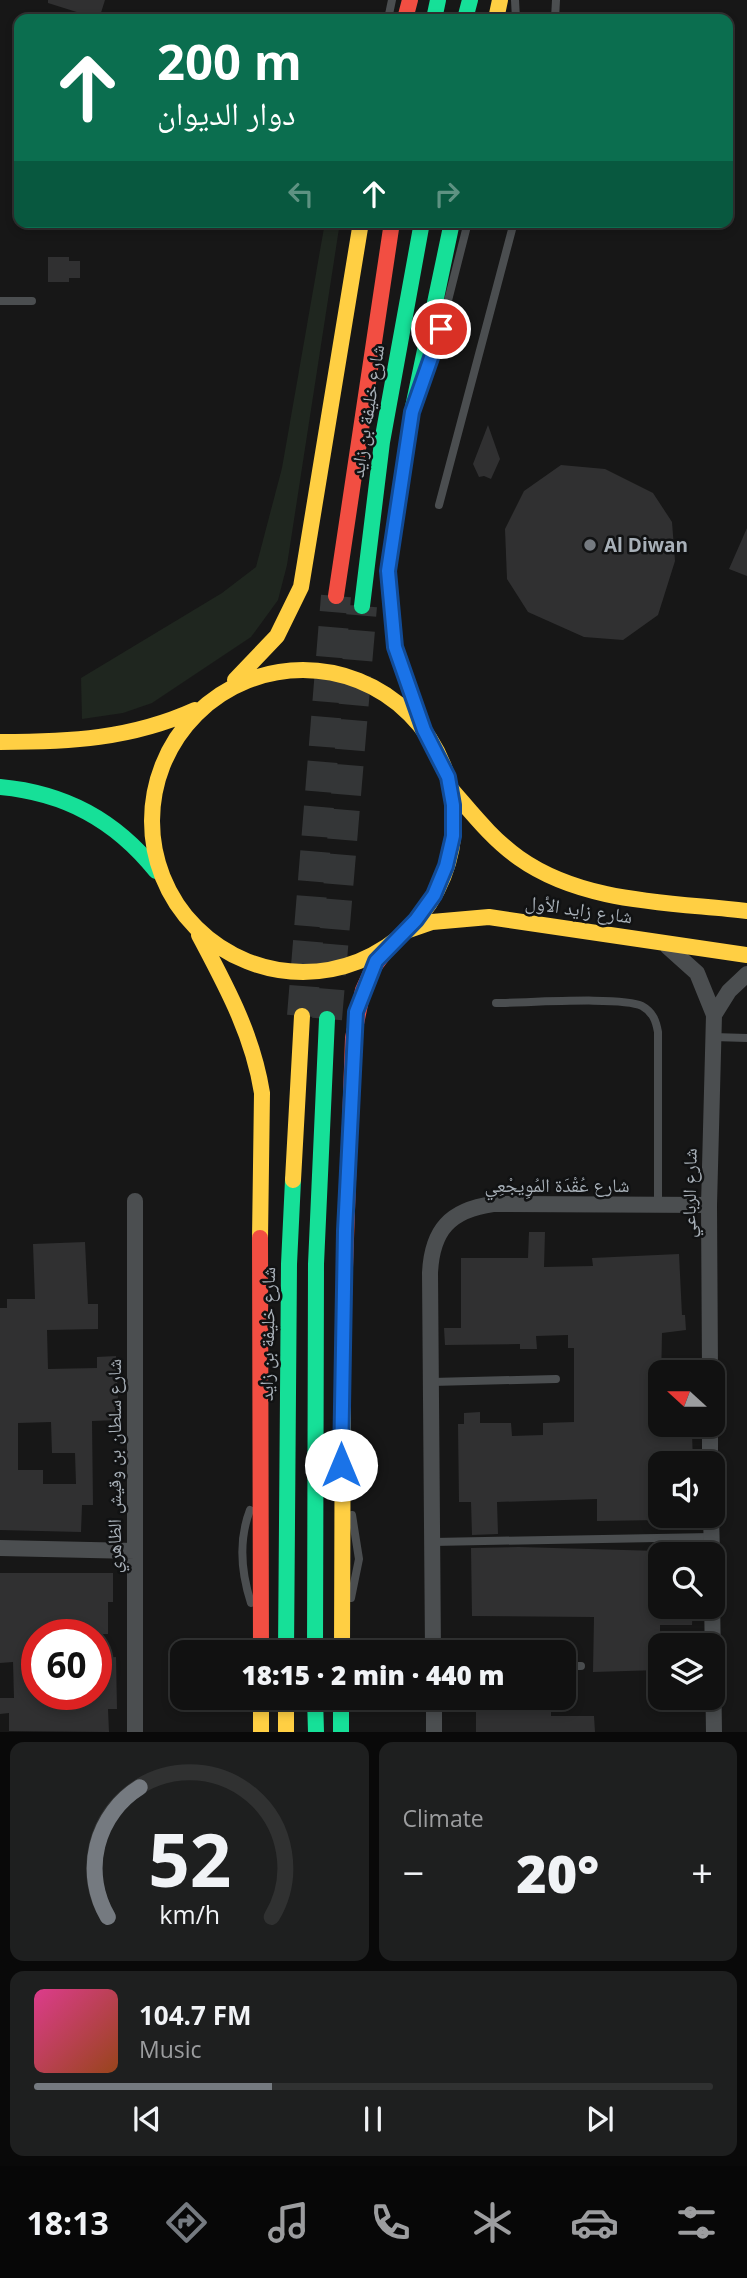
<!DOCTYPE html>
<html lang="en">
<head>
<meta charset="utf-8">
<style>
  :root { --surface:#111; --page:#1e1f1f; --text:#f1f3f6; --muted:#9c9d9f; --line:#303131; --accent:#757a80 }
  body { margin:0; font-family:"Open Sans","Noto Naskh Arabic",sans-serif; background:var(--page); color:var(--text); height:100vh; display:flex; flex-direction:column; font-size:26px; white-space:nowrap }
  * { box-sizing:border-box; margin:0 }
  p { font-size:23px; color:var(--muted) }
  .icon { flex:none; width:38px; height:38px; fill:none; stroke:currentColor; stroke-width:2; stroke-linecap:round; stroke-linejoin:round }
  .map { position:relative; height:1732px; overflow:hidden }
  .sheet { display:flex; flex-direction:column; gap:10px; padding:10px; background:#090909; flex:1 }
  .sheet>* { flex:none }
  .banner { position:absolute; left:14px; top:14px; width:719px; height:214px; border-radius:14px; box-shadow:0 4px 10px #0003,0 0 0 2px var(--line); background:#0b6e4f; color:#fff; overflow:hidden }
  .needle { width:46px; rotate:291deg }
  .buttons { position:absolute; left:648px; top:1360px; display:grid; gap:14px }
  .buttons a { display:grid; place-items:center; width:77px; height:77px; border-radius:14px; background:var(--surface); box-shadow:0 4px 10px #0003,0 0 0 2px var(--line); font-size:35px }
  .speed { position:absolute; left:21px; top:1619px; display:flex; gap:14px; font-size:35px; font-weight:700; text-align:center }
  .speed>* { display:grid; place-content:center; width:91px; height:91px; border-radius:50%; background:var(--surface); box-shadow:0 4px 10px #0003,0 0 0 2px var(--line); line-height:1 }
  .speed .limit { border:10px solid #d22; background:#fff; color:#111 }
  .pin { position:absolute; display:grid; place-items:center; width:60px; height:60px; color:#fff; margin:-30px; border:4px solid #fff; border-radius:50%; box-shadow:0 2px 7px #0007 }
  .me { position:absolute; width:77px; margin:-38px; rotate:0deg; stroke-linejoin:round; filter:drop-shadow(0 0 5px #0008) }
  .turn { display:flex; align-items:center; gap:24px; height:147px; padding:0 28px; font-size:32px }
  .turn .icon { width:91px; height:91px; stroke-width:2.5 }
  .turn b { display:block; font-size:49px; line-height:60px }
  .lanes { display:flex; align-items:center; height:66px; padding:0 28px; background:#0003; justify-content:center; gap:35px; direction:ltr }
  .lanes .off { opacity:.35 }
  .big { font-size:52px; font-weight:800; line-height:1.1 }
  .sheet .tile { flex:1; display:flex; flex-direction:column; justify-content:center; gap:10px; min-width:0; padding:0 24px; border-radius:14px; background:var(--page) }
  .sheet .dial { align-items:center; gap:0 }
  .dial svg { height:182px; overflow:visible; fill:none; stroke:var(--line); stroke-width:7; stroke-linecap:round; text-anchor:middle }
  .dial text { fill:var(--text); stroke:none }
  .song { display:flex; align-items:center; gap:21px }
  .cover { width:84px; height:84px; border-radius:10px; background:linear-gradient(135deg,hsl(330 70% 55%),hsl(20 70% 35%)) }
  .played { height:7px; border-radius:4px; background:linear-gradient(90deg,var(--accent) 35%,var(--line) 35%) }
  .keys { display:flex; justify-content:space-around; direction:ltr }
  .heat { display:flex; justify-content:space-between; align-items:center; font-size:38px; direction:ltr }
  .sheet .tiles { flex:1; display:grid; gap:10px; grid-template-columns:1fr 1fr }
  .tile:last-child { grid-column:span 2 }
  .trip { position:absolute; left:170px; top:1640px; width:406px; height:70px; border-radius:14px; background:var(--surface); box-shadow:0 4px 10px #0003,0 0 0 2px var(--line); font-weight:800; line-height:70px; text-align:center }
  .menu { display:flex; height:112px; justify-content:space-around; align-items:center; background:#070707; color:var(--muted) }
  .menu .icon { width:49px; height:49px }
  .menu .current { color:var(--accent) }
  .menu b { font-size:32px; color:var(--text) }
  .map>svg:first-child { display:block }
  .green { fill:#1f261f }
  .building { fill:#303031; fill-rule:evenodd }
  .lines { fill:none; stroke-linecap:round; stroke-linejoin:round }
  .highway-tunnel { stroke:#343637; stroke-width:30; stroke-dasharray:30 15; stroke-linecap:butt }
  .lane { stroke:#4b4e50; stroke-width:8 }
  .street { stroke:#4b4e50; stroke-width:16 }
  .fast { stroke:#16e098; stroke-width:16 }
  .slow { stroke:#ffcf43; stroke-width:16 }
  .jam { stroke:#f24e42; stroke-width:16 }
  .route-casing { stroke:#114b97; stroke-width:18 }
  .route { stroke:#1a73e8; stroke-width:12 }
  .poi-dot { fill:#757a80; stroke:#111213; stroke-width:2.5 }
  .labels { text-anchor:middle; dominant-baseline:central; stroke-width:5; stroke-linejoin:round; paint-order:stroke }
  .street-label { font-size:19px; fill:#a8b0b8; stroke:#111213 }
  .poi-label { font-size:19px; font-weight:bold; fill:#a8b0b8; stroke:#111213; text-anchor:start }
</style>
</head>
<body>
<div class="map">
<svg width="747" height="1732" viewBox="0 0 747 1732">
  <rect width="100%" height="100%" fill="#171717"/>
  <path class="green" d="M325,222H340L287,565L278,600L251,637L152,703L123,713L82,719L81,678L222,593L256,567L282,468Z"/>
  <path class="building" d="M48,0H105L99,19L48,3Z
    M48,257H69V261H80V278H69V282H48Z
    M488,425L500,459L491,479L484,476L479,477L473,464Z
    M561,465L605,469L653,493L672,522L675,561L658,615L623,640L584,637L528,612L507,579L505,529L524,491Z
    M747,528V576L729,569Z
    M529,1232H545L544,1267L593,1266L592,1258L679,1254L682,1315H685L686,1330L662,1333L660,1433H692L693,1463H660V1520L597,1521V1499L497,1502L498,1534L472,1535L471,1502H459L458,1424H464V1413L480,1412V1423H511L512,1436L543,1435V1423L574,1422V1348H568V1335L536,1336L537,1349H520V1344L445,1345L444,1328H461V1258H528Z
    M85,1242L88,1304H98V1329L47,1330L48,1369L97,1368V1357L116,1356L119,1420L92,1421L93,1505H82L81,1532L0,1530V1308H7V1299H35L33,1244ZM51,1422L52,1453H75L76,1484H43V1470H18V1423Z
    M519,1547L659,1551V1607H693L692,1625H660V1670L593,1672L594,1617L472,1616L471,1548Z
    M0,1573H113V1602H108V1634H37V1694H96V1658L116,1657L117,1709H108L109,1732L9,1731V1713L0,1714V1698H14L13,1662L0,1663Z
    M551,1701V1716H594L595,1732H476V1702Z"/>
  <g class="lines">
    <path class="highway-tunnel" d="M302,1016L336,596
      M327,1019L362,606"/>
    <path class="lane" d="M515,0L516,19
      M388,19L392,0
      M555,19L556,0
      M0,301H32
      M442,324L468,222
      M439,505L514,222
      M496,1003C524,1003 623,996 642,1006C653,1012 656,1021 658,1032V1205
      M713,1037L747,1038
      M432,1382L556,1379
      M250,1510C238,1541 241,1572 251,1603
      M433,1542L711,1537
      M351,1598L359,1559L352,1515
      M564,1666H581"/>
    <path class="street" d="M668,947L697,973L714,1015L709,1205L710,1372
      M714,1015L729,991L747,974
      M135,1201V1732
      M710,1424V1463
      M711,1516L712,1554
      M0,1548L135,1551
      M712,1596L714,1732
      M433,1652L430,1273C432,1230 450,1210 493,1204L709,1205
      M434,1698V1732"/>
    <path class="fast" d="M434,19L438,0
      M465,19L470,0
      M362,606L382,442L422,222
      M420,720L395,647L388,571L412,412L452,222
      M0,787C65,793 115,820 156,871
      M286,1652L289,1264L293,1180
      M315,1652L316,1264L327,1019
      M315,1698L316,1732
      M341,1698V1732"/>
    <path class="slow" d="M496,19L500,0
      M152 821a151 151 0 1 1 302 0a151 151 0 1 1-302 0Z
      M235,680L277,636L301,587L361,222
      M0,742C69,742 131,739 195,710
      M451,789C472,813 492,839 519,858C584,904 671,902 747,911
      M406,931L432,922L489,917L747,955
      M199,935C226,986 253,1035 262,1093L260,1238
      M293,1180L302,1016
      M342,1652L343,1325
      M261,1698V1732
      M286,1698V1732"/>
    <path class="jam" d="M405,19L410,0
      M336,596L392,222
      M260,1238L261,1652
      M343,1325L353,1038L363,990L373,968L388,948"/>
  </g>
  <g class="lines">
    <defs>
      <path id="route" d="M341,1465L345,1231L356,1012L376,961L416,920L434,895L446,866L453,836V805L448,777L424,730L395,647L388,571L412,412L441,329"/>
    </defs>
    <use href="#route" class="route-casing"/>
    <use href="#route" class="route"/>
  </g>
  <circle class="poi-dot" cx="590" cy="545" r="7"/>
  <g class="labels">
    <g class="street-label">
      <text transform="translate(367 411) rotate(-81)">شارع خليفة بن زايد</text>
      <text transform="translate(579 909) rotate(8)">شارع زايد الأول</text>
      <text x="557" y="1185">شارع عُقْدَة المُوِيجْعِي</text>
      <text transform="translate(689 1193) rotate(-89)">شارع الرباعي</text>
      <text transform="translate(267 1334) rotate(-89)">شارع خليفة بن زايد</text>
      <text transform="translate(114 1466) rotate(-90)">شارع سلطان بن وقيش الظاهري</text>
    </g>
    <g class="poi-label">
      <text x="604" y="545">Al Diwan</text>
    </g>
  </g>
</svg>
<div class="buttons">
<a><svg class="needle" viewBox="-14 -14 28 28"><path d="M0-13l5 13h-10z" fill="#e53935"/><path d="M0 13l5-13h-10z" fill="#9c9d9f"/></svg></a>
<a><svg class="icon" aria-label="sound" viewBox="0 0 24 24"><path d="M4 9h4l5-4v14l-5-4H4zM17 9q2 3 0 6"/></svg></a>
<a><svg class="icon" aria-label="search" viewBox="0 0 24 24"><circle cx="10" cy="10" r="6"/><path d="M15 15l6 6"/></svg></a>
<a><svg class="icon" aria-label="layers" viewBox="0 0 24 24"><path d="M12 4l9 5-9 5-9-5zM3 14l9 5 9-5"/></svg></a>
</div>
<div class="speed"><div class="limit">60</div></div>
<div class="pin" style="left:441px;top:329px;background:#d93025"><svg class="icon" aria-label="arrive" viewBox="0 0 24 24"><path d="M6 21V4h12l-3 4 3 4H6"/></svg></div>
<svg class="me" style="left:341px;top:1465px" viewBox="-20 -20 40 40"><circle r="19" fill="#fff"/><path d="M0-13L10 11 0 6-10 11z" fill="#1a73e8"/></svg>
<div class="trip">18:15 · 2 min · 440 m</div>
<div class="banner">
<div class="turn"><svg class="icon" aria-label="ahead" viewBox="0 0 24 24"><path d="M12 20V5M6 11l6-6 6 6"/></svg><div><b>200 m</b>دوار الديوان</div></div>
<div class="lanes"><svg class="icon off" aria-label="left" viewBox="0 0 24 24"><path d="M17 20v-9H6M10 6l-5 5 5 5"/></svg><svg class="icon" aria-label="ahead" viewBox="0 0 24 24"><path d="M12 20V5M6 11l6-6 6 6"/></svg><svg class="icon off" aria-label="right" viewBox="0 0 24 24"><path d="M7 20v-9h11M14 6l5 5-5 5"/></svg></div>
</div>
</div>
<section class="sheet">
<div class="tiles">
<div class="tile dial"><svg viewBox="0 0 100 80">
<path d="M14 69A42 42 0 1 1 86 69"/>
<path d="M14 69A42 42 0 0 1 28 12" stroke="#757a80"/>
<text x="50" y="56" font-size="32" font-weight="700">52</text>
<text x="50" y="72" font-size="11">km/h</text>
</svg></div>
<div class="tile"><p>Climate</p>
<div class="heat"><a>−</a><b class="big">20°</b><a>+</a></div>
</div>
<div class="tile">
<div class="song"><i class="cover"></i><div><b>104.7 FM</b><p>Music</p></div></div>
<div class="played"></div>
<div class="keys"><svg class="icon" aria-label="previous" viewBox="0 0 24 24"><path d="M18 5L8 12l10 7zM5 5v14"/></svg><svg class="icon" aria-label="pause" viewBox="0 0 24 24"><path d="M8 5v14M16 5v14"/></svg><svg class="icon" aria-label="next" viewBox="0 0 24 24"><path d="M6 5l10 7-10 7zM19 5v14"/></svg></div>
</div>
</div>
</section>
<nav class="menu">
<b>18:13</b>
<svg class="icon current" aria-label="directions" viewBox="0 0 24 24"><path d="M12 3l9 9-9 9-9-9zM9 14v-3h6M13 9l2 2-2 2"/></svg>
<svg class="icon" aria-label="music" viewBox="0 0 24 24"><path d="M9 18V5l10-2v13"/><circle cx="6" cy="18" r="3"/><circle cx="16" cy="16" r="3"/></svg>
<svg class="icon" aria-label="phone" viewBox="0 0 24 24"><path d="M5 4h4l2 5-3 2q2 4 5 5l2-3 5 2v4C11 20 4 13 5 4z"/></svg>
<svg class="icon" aria-label="climate" viewBox="0 0 24 24"><path d="M12 3v18M4 7l16 10M4 17L20 7"/></svg>
<svg class="icon" aria-label="car" viewBox="0 0 24 24"><path d="M5 17H2v-5l4-1 3-4h7l3 4 3 1v5h-3M9 17h6M6 11h13"/><circle cx="7" cy="17" r="2"/><circle cx="17" cy="17" r="2"/></svg>
<svg class="icon" aria-label="filters" viewBox="0 0 24 24"><path d="M4 7h16M4 17h16"/><circle cx="9" cy="7" r="2"/><circle cx="15" cy="17" r="2"/></svg>
</nav>
</body>
</html>
